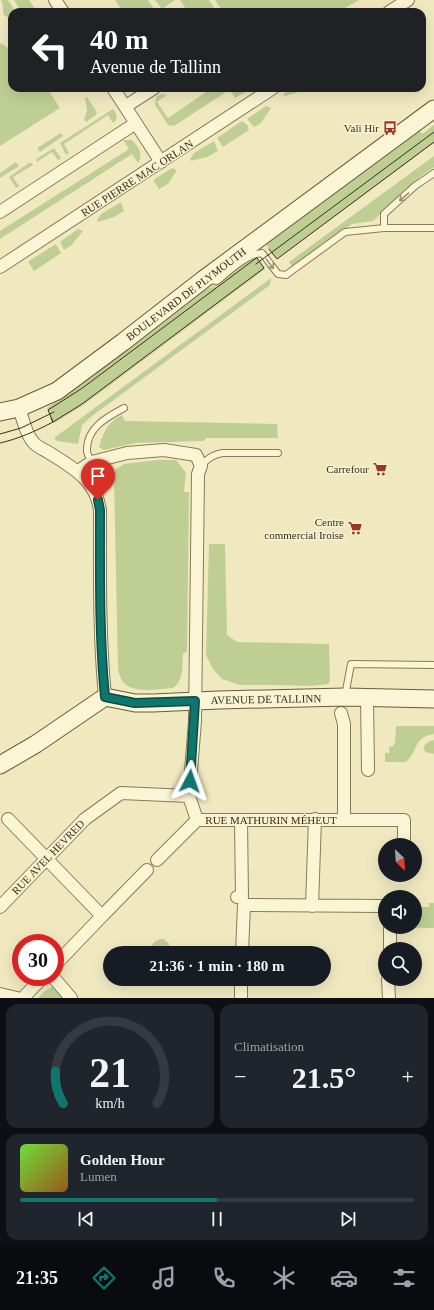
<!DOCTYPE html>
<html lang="fr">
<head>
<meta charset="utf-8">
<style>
  :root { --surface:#171b24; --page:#20242c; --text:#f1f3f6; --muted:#9ea1a6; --line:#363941; --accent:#0f766e }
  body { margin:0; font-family:"Times New Roman",serif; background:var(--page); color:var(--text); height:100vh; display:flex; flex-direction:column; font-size:15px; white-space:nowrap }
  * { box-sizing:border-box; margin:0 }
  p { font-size:13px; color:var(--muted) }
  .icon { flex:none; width:22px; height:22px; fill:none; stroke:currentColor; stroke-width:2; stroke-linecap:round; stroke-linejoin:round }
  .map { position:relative; height:998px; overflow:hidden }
  .details { display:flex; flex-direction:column; gap:6px; padding:6px; background:#0d0f14; flex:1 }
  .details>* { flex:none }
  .hud { position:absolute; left:8px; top:8px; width:418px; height:84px; border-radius:12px; box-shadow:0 4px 16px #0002; background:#202124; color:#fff; overflow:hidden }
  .needle { width:26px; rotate:155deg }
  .buttons { position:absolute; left:378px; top:838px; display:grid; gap:8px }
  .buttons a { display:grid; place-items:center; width:44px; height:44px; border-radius:50%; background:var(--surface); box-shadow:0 4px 16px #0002; font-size:20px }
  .speed { position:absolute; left:12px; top:934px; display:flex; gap:8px; font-size:20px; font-weight:700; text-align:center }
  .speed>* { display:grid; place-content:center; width:52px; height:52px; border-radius:50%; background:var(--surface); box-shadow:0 4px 16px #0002; line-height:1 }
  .speed .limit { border:6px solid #d22; background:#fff; color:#111 }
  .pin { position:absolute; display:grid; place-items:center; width:34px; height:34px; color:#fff; margin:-41px -17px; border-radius:50% 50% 50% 0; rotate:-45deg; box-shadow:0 0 4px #0007 }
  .pin .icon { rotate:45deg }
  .me { position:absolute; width:44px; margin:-22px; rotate:4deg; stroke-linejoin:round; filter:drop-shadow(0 0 3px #0008) }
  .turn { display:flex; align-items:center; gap:14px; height:84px; padding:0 16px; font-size:18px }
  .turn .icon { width:52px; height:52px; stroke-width:2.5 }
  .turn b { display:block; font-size:28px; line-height:34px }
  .big { font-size:30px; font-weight:700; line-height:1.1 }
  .details .card { flex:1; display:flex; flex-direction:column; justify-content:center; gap:6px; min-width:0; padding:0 14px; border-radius:12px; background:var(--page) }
  .details .dial { align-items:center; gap:0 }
  .dial svg { height:104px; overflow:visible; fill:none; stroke:var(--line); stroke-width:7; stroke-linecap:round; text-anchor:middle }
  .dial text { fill:var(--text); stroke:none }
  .song { display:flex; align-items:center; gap:12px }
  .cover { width:48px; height:48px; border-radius:6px; background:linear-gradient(135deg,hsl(100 70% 55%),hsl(30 70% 35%)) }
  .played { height:4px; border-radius:2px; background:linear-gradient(90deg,var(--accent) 50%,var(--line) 50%) }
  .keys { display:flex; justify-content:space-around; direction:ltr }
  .heat { display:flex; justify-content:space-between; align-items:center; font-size:22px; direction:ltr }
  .details .tiles { flex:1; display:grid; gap:6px; grid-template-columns:1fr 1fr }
  .card:last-child { grid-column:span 2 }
  .trip { position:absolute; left:103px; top:946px; width:228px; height:40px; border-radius:20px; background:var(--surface); box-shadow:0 4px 16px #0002; font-weight:700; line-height:40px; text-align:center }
  .menu { display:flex; height:64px; justify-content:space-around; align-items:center; background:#090b0e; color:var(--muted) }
  .menu .icon { width:28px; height:28px }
  .menu .active { color:var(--accent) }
  .menu b { font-size:18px; color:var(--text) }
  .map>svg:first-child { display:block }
  .green { fill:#bfcf93 }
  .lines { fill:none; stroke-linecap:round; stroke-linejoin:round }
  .lane-casing { stroke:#8a7a57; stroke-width:8 }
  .street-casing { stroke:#8a7a57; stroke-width:14 }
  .secondary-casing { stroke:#6c5a3a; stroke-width:19 }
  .lane { stroke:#faf5d4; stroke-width:6 }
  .street { stroke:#faf5d4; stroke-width:12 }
  .secondary { stroke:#faf5d4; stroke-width:17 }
  .tram { stroke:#392e1c; stroke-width:1 }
  .oneway { stroke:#9a9278 }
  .route-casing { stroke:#0a4d48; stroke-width:10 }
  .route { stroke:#0f766e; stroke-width:7 }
  .labels { text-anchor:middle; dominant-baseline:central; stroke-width:3; stroke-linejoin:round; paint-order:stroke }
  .poi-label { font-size:11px; fill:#392e1c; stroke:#f7f2d0; text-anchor:end }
  .street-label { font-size:11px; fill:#392e1c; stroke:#f7f2d0 }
</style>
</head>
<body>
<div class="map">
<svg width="434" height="998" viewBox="0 0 434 998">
  <rect width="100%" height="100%" fill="#f0e9c0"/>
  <path class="green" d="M1,0H8L14,9V12H12V17L9,18L4,15C2,10 4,4 1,0Z
    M14,0H29L37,12H22Z
    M115,0H148L156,12H123Z
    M155,0H175L162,9Z
    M180,0H209L217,12H188Z
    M215,0H359L338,12H223Z
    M1,43L12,51V88H47L60,108L0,146V45Z
    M212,88H223L226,92L174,126L168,125L155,105L156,97L161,94L167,95L157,102L168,118Z
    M229,88H253L235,98Z
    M292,88H305L299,92L285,96L283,94Z
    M87,97L97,112L96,115L86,122L84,120L87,110L85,98Z
    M266,106L271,108L261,123L254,127L247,119Z
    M113,109C117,114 119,119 113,123L108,115L64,144L69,153L66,155L60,143Z
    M242,121L247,125L249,130L223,147L217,138Z
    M434,125V143L277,259L265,243L418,128L422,134Z
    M61,133L63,136L40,152L37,148Z
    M123,140H132C138,147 144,154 138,163L132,154L0,239V231L129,149Z
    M214,141L218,151L207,157L191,161L190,159L194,153Z
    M54,148L61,158L58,160L52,152L37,162L36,159Z
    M434,156V167L421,176L405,190L373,221L352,224L293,267L289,262Z
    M16,162L19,166L0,178V173Z
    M29,163H32L33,165L13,177L19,186L16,188L9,177Z
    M172,168L177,170L168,184L159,189L153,180Z
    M121,202L124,211L114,217L98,222L97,220L101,214Z
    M78,229L83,231L73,243V244L64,250L60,242Z
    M56,244L61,253L34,271L29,263V261Z
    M255,256L265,269L82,406L54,423L47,408L123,353L167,314L199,291L212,287L222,281Z
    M271,278L270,285L92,416L82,425L78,444L57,441L54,438Z
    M122,415L125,421L277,424L278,438H206L204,441L135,443L104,450L99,447C104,431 107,423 122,415Z
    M157,460H176L186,473L184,492H189L187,651L183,654C182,667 184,680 173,688C158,689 138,694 125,684C121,681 120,675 118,670L114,479L115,470L124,464Z
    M209,544H225L227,635L237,642L329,644L330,681L328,684L311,686L274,685H240L222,679L213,669L206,655Z
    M396,726H434V734C413,737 418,752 406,762H385V753H389V747L393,746L395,742Z
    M434,740V754L425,752C422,745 427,742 434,740Z
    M429,903H434V928H406L415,927V907H429Z
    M160,939H164L169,944V953H148C151,947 153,941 160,939Z
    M52,987L63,998H38L45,991Z"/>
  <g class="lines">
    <defs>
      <path id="lane" d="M434,173L415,186L384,214V228H434
        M209,280L217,281C229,271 247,254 262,253L278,274L286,275L345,232L384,228
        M92,462C90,459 87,454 87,451C86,428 107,417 124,408
        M201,466C207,459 212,455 222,453H278
        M345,696L351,664L434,665"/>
      <path id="street" d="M55,0L63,12
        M389,12L408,0
        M113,88L161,162
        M126,106L154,88
        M0,212L136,123
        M0,267L273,88
        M19,408C23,418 25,433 33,442C37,447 43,449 48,452C72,467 96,480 100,510C100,572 99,635 105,697
        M78,471L92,462L127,453L164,450L196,455L201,466L198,474L195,721L189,796L197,820H404V845
        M367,697L368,770
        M341,713L344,724V819
        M8,819L102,916L55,965
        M157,860L197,820
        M237,897H242L241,820
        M312,906L315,819
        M0,907L85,819L121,793L189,796
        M102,916L147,870
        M390,949V927
        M242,953L244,905L381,906L385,908
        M53,977L71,998
        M388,979L389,998
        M0,994L17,998
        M23,998L43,977
        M241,998V979"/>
      <path id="secondary" d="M0,412L19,408L57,391L123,342L204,279L434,109
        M0,765L36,744L105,697L135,703H153L219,700L345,697L434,699"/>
    </defs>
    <use href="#lane" class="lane-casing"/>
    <use href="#street" class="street-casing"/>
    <use href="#secondary" class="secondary-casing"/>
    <use href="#lane" class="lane"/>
    <use href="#street" class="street"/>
    <use href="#secondary" class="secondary"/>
    <path class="tram" d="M269,249L277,259L434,142
      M257,258L264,268L82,404L53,422L48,410L81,389Z
      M256,264L434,132
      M0,434L21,428L54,412
      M0,443C18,439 36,431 53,422L51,418"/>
  </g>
  <defs><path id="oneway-shaft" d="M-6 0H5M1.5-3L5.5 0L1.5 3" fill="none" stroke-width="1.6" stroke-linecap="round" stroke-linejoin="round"/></defs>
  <g class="oneway">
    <use href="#oneway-shaft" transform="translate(404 197) rotate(139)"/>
    <use href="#oneway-shaft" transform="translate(270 264) rotate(53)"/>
  </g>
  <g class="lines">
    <defs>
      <path id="route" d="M98,500L100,510C100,572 99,635 105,697L135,703L195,701L190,781"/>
    </defs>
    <use href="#route" class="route-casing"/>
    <use href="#route" class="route"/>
  </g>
  <defs>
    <symbol id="bus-bare" viewBox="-9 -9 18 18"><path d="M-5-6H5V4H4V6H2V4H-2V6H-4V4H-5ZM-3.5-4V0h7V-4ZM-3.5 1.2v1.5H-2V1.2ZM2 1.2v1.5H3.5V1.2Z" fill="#9c3524" stroke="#f7f2d0" stroke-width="2.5" paint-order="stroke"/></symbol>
    <symbol id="supermarket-bare" viewBox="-9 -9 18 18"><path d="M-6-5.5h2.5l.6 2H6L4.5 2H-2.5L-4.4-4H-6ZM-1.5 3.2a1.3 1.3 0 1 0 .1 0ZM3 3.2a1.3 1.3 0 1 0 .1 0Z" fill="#9c3524" stroke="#f7f2d0" stroke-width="2.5" paint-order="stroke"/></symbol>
  </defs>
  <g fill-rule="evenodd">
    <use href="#bus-bare" x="380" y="118" width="20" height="20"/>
    <use href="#supermarket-bare" x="370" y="459" width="20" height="20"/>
    <use href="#supermarket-bare" x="345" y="518" width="20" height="20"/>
  </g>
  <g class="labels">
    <g class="poi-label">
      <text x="379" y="128">Vali Hir</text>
      <text x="369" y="469">Carrefour</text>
      <text x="344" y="522">Centre<tspan x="344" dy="13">commercial Iroise</tspan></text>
    </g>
    <g class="street-label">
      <text transform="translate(137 178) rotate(-33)">RUE PIERRE MAC ORLAN</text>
      <text transform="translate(186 294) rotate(-37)">BOULEVARD DE PLYMOUTH</text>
      <text transform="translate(266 699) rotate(-1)">AVENUE DE TALLINN</text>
      <text x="271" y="820">RUE MATHURIN MÉHEUT</text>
      <text transform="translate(48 857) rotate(-46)">RUE AVEL HEVRED</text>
    </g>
  </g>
</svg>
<div class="buttons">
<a><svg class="needle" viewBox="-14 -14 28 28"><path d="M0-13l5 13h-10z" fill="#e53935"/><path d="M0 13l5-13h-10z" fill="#9ea1a6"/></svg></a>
<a><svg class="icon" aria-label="sound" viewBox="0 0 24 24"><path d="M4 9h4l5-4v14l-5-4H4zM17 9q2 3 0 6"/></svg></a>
<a><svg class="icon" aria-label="search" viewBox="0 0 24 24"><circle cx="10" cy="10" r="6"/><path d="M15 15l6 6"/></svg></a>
</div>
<div class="speed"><div class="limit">30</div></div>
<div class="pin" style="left:98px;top:500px;background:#d93025"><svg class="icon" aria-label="arrive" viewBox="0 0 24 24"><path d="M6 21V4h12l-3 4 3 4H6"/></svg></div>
<svg class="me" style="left:190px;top:781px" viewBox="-20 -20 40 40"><path d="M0-17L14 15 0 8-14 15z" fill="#0f766e" stroke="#fff" stroke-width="4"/></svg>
<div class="trip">21:36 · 1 min · 180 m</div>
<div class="hud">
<div class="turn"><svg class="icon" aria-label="left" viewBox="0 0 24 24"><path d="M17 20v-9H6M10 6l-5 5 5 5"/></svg><div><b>40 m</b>Avenue de Tallinn</div></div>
</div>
</div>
<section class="details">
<div class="tiles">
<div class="card dial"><svg viewBox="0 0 100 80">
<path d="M14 69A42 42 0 1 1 86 69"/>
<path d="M14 69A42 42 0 0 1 8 44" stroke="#0f766e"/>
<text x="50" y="56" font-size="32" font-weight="700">21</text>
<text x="50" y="72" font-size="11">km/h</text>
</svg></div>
<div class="card"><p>Climatisation</p>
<div class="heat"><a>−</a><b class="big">21.5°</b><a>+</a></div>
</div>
<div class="card">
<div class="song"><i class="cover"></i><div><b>Golden Hour</b><p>Lumen</p></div></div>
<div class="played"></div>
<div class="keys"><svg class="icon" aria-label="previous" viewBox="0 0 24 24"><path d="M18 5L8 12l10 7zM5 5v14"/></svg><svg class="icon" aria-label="pause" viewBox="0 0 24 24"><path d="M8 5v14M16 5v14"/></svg><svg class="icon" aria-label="next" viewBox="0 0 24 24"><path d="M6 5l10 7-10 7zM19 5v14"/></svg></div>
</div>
</div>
</section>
<nav class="menu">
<b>21:35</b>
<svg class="icon active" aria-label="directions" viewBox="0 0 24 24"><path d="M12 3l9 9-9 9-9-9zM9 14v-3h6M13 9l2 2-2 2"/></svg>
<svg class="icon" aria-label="music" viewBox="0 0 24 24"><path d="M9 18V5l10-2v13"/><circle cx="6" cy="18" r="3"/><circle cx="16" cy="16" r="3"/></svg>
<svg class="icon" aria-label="phone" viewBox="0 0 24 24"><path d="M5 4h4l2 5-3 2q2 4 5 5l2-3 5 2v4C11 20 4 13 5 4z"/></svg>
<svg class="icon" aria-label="climate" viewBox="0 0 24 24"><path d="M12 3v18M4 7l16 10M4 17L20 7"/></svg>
<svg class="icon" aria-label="car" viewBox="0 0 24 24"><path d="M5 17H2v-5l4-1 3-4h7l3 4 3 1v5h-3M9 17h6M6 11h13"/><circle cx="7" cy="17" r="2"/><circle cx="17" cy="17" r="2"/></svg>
<svg class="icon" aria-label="filters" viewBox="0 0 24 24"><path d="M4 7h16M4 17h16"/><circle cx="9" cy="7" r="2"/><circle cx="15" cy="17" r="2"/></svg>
</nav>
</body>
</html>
